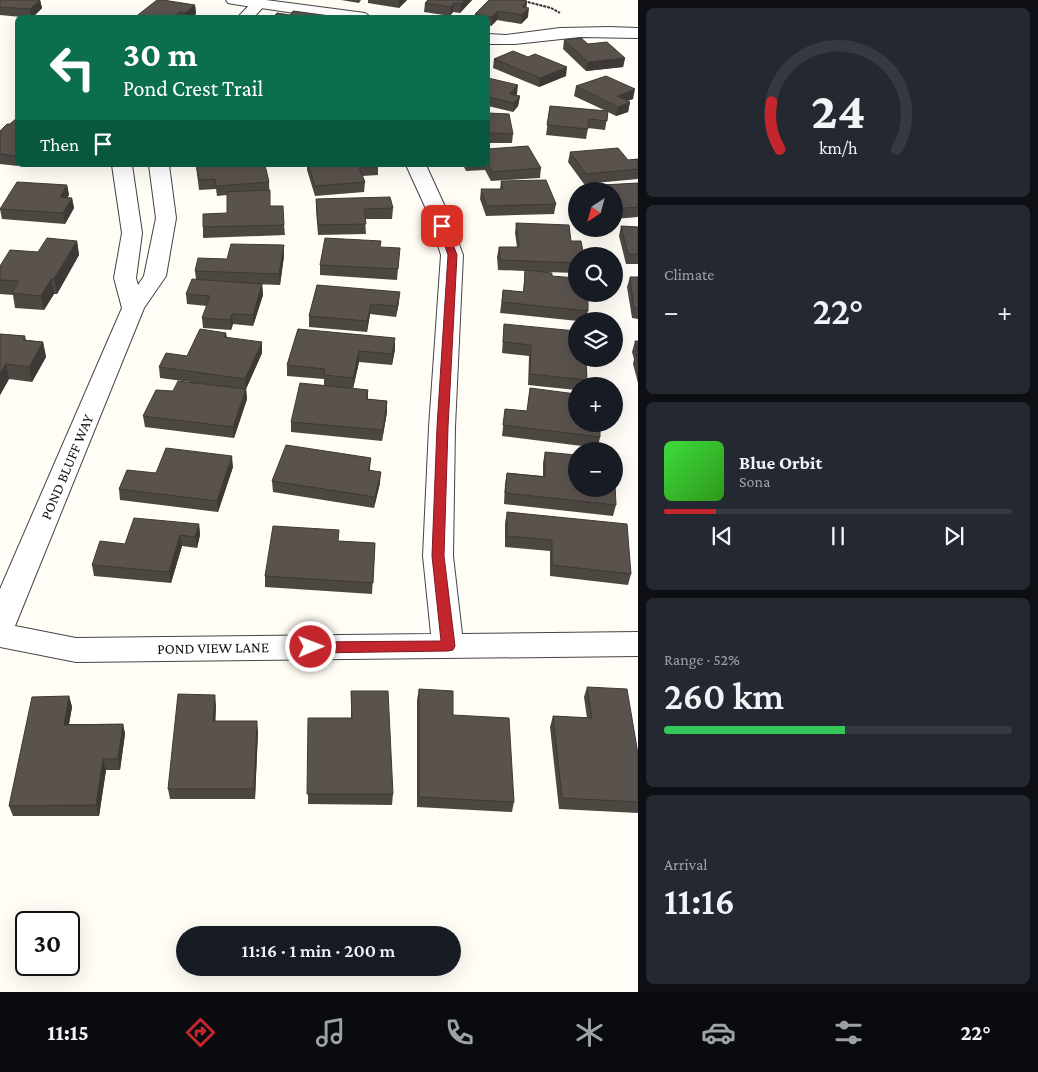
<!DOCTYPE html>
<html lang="en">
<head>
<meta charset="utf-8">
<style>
  :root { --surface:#171b24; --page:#242831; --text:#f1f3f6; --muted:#9ea1a6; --line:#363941; --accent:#c4262e }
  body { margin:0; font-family:"Crimson Pro",serif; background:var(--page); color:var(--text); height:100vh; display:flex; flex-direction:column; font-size:19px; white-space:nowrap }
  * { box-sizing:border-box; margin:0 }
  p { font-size:16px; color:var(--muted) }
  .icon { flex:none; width:28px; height:28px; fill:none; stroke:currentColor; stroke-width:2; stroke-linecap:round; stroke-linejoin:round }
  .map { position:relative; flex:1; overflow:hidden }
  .side { display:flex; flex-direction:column; gap:8px; padding:8px; background:#0d0f14; width:400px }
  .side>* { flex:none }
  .top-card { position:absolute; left:15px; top:15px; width:475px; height:152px; border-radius:8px; box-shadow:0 5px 20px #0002; background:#0b6e4f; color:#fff; overflow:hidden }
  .needle { width:32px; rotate:216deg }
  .fabs { position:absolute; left:568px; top:182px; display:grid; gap:10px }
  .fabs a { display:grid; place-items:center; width:55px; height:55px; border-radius:50%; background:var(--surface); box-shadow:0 5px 20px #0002; font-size:25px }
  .speed { position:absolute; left:15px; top:911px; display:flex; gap:10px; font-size:25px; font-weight:700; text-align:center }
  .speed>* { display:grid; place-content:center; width:65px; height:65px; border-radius:50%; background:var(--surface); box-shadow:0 5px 20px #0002; line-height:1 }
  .speed .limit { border:2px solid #111; border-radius:8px; background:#fff; color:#111 }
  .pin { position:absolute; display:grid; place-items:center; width:42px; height:42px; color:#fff; margin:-21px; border-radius:10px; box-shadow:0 2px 8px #0006 }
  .me { position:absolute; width:55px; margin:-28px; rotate:89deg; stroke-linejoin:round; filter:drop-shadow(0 0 4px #0008) }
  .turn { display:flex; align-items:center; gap:18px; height:105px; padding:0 25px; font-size:22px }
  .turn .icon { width:65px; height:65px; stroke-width:2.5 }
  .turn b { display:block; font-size:35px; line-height:42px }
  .then { display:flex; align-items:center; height:48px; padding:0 25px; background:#0003; gap:10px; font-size:19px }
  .big { font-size:38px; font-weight:600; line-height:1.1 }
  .side .widget { flex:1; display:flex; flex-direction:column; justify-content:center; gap:8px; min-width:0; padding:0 18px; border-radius:8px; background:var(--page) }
  .side .dial { align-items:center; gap:0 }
  .dial svg { height:130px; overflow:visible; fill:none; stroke:var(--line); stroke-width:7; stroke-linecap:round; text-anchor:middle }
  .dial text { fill:var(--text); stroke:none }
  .song { display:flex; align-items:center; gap:15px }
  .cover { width:60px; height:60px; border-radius:8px; background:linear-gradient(135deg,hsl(120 70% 55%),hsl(110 70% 35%)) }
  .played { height:5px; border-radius:2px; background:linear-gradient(90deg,var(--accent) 15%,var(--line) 15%) }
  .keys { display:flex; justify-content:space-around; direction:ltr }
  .heat { display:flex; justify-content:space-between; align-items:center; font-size:28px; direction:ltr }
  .charge { height:8px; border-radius:4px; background:linear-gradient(90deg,#34c759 52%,var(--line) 0) }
  .trip { position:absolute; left:176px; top:926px; width:285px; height:50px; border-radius:25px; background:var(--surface); box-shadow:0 5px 20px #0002; font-weight:600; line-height:50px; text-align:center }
  .tabs { display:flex; height:80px; justify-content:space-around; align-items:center; background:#090b0e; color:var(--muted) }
  .tabs .icon { width:35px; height:35px }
  .tabs .selected { color:var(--accent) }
  .tabs b { font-size:22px; color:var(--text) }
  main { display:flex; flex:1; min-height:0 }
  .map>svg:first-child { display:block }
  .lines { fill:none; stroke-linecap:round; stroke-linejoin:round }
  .minor-casing { stroke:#444; stroke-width:2 }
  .tertiary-casing { stroke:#444; stroke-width:2 }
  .path { stroke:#333; stroke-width:2; stroke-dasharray:3 1; stroke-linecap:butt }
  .minor { fill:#fff; fill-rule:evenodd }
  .tertiary { fill:#fff; fill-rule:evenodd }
  .wall { fill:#4d4742 }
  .shaded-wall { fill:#3f3936 }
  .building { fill:#5a524d; stroke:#3f3936 }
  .route { fill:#c4262e; stroke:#7f191e }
  .labels { text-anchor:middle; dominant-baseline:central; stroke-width:5; stroke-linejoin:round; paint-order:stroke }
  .street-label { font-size:15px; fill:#111; stroke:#fff }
</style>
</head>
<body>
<main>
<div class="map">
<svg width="638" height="992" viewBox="0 0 638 992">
  <rect width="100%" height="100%" fill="#fffdf5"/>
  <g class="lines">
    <defs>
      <path id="minor" d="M254,0H264L267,3L253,18H237Z
        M112,165H132L142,233L136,278L138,285L144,276L156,218L149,165H169L176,218L166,276L144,308L15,626L76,638L431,634L423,556L429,427L441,255L427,211L406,165H426L447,211L463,255L455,427L453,556L462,634L638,632V656L76,662L0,647V589L122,308L114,278L122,233Z"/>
      <path id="tertiary" d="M226,0H266L365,13L372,18H328L233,4L228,3Z
        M609,27L638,28V38L580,37L515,44H488V34L506,35L560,28Z"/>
    </defs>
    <use href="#minor" class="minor-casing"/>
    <use href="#tertiary" class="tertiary-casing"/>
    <path class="path" d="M520,0L551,8L560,13"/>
    <use href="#minor" class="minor"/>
    <use href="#tertiary" class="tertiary"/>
  </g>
  <path class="wall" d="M0,0H40L42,8L32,18L0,15Z
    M341,0H361L359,3Z
    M368,0H407L399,8L368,3Z
    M472,0L460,13L453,12L450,16L424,12L425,3Z
    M527,1L526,8L528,17L521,24L497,20L491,26L488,25V18H474L475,14Z
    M195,5L196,14L191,18H134Z
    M564,40L588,44L625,58L623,67L586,71L563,49Z
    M528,57L566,76L539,87L493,68L494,59Z
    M488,78L517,94L516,96H520L518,106L513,112L488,106Z
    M576,86L633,99L627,101L630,102L628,112L616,116L608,112L605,130L588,128L586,139L546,135L550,106L606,111L574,96Z
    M488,113L513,134L512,143H488Z
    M10,124L18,166L0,164V131Z
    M488,149L541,168L540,178L491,181L485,170L466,171L463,165H488Z
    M570,152L628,160L638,159V179L584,184L568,162Z
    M196,165L269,182L270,206L284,225L285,235L203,238V227L227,213V195L217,196L216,189L199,190Z
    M307,165H378V175L362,176L365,182L364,192L315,196L307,170Z
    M501,181L556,204L554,214L486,216L480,199L481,189H500Z
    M638,183V217L614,219V191H584L585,186Z
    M67,185L69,195L67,198H72L74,208L65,224L2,219L0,209Z
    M316,199L393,208L392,219H365L366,234L318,235L316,209Z
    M516,223L571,241L576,256V273L546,272L552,276L588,311L586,321H578L500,313L503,290L523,292L525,271L498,270L497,257L499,247H517L515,233Z
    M621,226L638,227V264H626L619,236Z
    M77,241L79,255L57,294H54L44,310L15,308L13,295L0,294V266L38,252Z
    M284,256L280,285L255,284H262L263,295L253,326L233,324L231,330L203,328L202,318L207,306L187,304L186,294L196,279L195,271L227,259Z
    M399,258L397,280L320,275V265Z
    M630,277H638V319L632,318L627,287Z
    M317,285L399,302L396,317L370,314L367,332L309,327V316Z
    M504,324L576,359H598L597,366L586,365L587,380L585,386H576V390L528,385L529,356L502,353Z
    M298,329L395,349L392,365L359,362L353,388L368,390V399L387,401V412L382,441L291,432V422L324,386V379L287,376V365Z
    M226,333L227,337L262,353L246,389L247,399L234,438L145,427L143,416L173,391L190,382L160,378L159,367L187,356Z
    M0,334L25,336L26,340L43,342L46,357L32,382L9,379L0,395Z
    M635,341H638V383L633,364L634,359L632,352Z
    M530,388L600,437L598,448L502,436L505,409L527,411Z
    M545,452L616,505L613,516L504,504L505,484L507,473L543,476V463Z
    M233,467L218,512L120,500L119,489L156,473Z
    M370,470L380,483L374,508L273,492L272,481Z
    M507,512L631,574L628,585L550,576V551L505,547V523Z
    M199,524L200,535L197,548L182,546L171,583L94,576L92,565L125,544Z
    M339,541L375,543L372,594L265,587V576Z
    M587,687L638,754V813L559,809L550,727L553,716L587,718L584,697Z
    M419,689L514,802L512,812L417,807V700Z
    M351,691L393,794L392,805L308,804V718H351Z
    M69,696L72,707L69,724H123L125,734L120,770H106L99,816H13L9,806Z
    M216,705L215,721L258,731L255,799H170L168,789Z"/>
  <path class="shaded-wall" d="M40,0L42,8L32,18L30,9Z
    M399,0H407L399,8Z
    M465,0H472L460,13L461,4Z
    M527,1L526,10L521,16L522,7Z
    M454,3L453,12L450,16L451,7Z
    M195,5L196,14L191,18H185V13Z
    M529,8L528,17L521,24L522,15Z
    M498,11L497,20L491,26L492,17Z
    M180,12V18H173Z
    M625,58L623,67L586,71L588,62Z
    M567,67L566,76L539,87L540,78Z
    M518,85L517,94L510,102L509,94Z
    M635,89L633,99L615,105L617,96Z
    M520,96L518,106L513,112L514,103Z
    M630,102L628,112L616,116L618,107Z
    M18,154V166L16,156Z
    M67,185L69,195L61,207L60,197Z
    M72,198L74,208L65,224L63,213Z
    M77,241L79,255L57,294L54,279Z
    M284,245V256L280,285L279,274Z
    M51,279L54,294L44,310L41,296Z
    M262,284L263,295L253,326V315Z
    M400,292L399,302L396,317L397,306Z
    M371,304L370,314L367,332V321Z
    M232,314L233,324L231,330L230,320Z
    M395,338V349L392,365V354Z
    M43,342L46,357L32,382L29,367Z
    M262,342V353L246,389L247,399L234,438L233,427L246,390L245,379Z
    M359,351V362L353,389V378Z
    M6,364L9,379L0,395V374Z
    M387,401V412L382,441L383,430Z
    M232,456L233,467L218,512L217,501Z
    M371,458L370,469L367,480L368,470Z
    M381,472L380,483L374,508L375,497Z
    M199,524L200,535L197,548L195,537Z
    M180,535L182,546L171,583L169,572Z
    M215,695L216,705L215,731L213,721Z
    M69,696L72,707L67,735L64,725Z
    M257,721L258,731L255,799L254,789Z
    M123,724L125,734L120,770L118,759Z
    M103,759L106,770L99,816L96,805Z"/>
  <path class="building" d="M0,0H40L30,9L0,7Z
    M157,0H163L195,5L185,13L180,12L173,18H134Z
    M428,0H465L461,4L454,3L451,7L425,3Z
    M489,0H520L527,1L522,7L529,8L522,15L498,11L492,17L475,14Z
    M293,11L330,16L329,18H272L277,13L290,15Z
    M581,38L588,44L607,42L625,58L588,62L564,40Z
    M513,51L528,57L535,54L567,67L540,78L494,59Z
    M606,76L635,89L617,96L630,102L618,107L576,86Z
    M488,78L518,85L509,94L520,96L514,103L488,97Z
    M550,106L608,111L607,121L589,119L588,129L547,125Z
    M488,113L509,114L513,134L488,133Z
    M18,117V154L16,156L0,154V131L7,124H10Z
    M528,146L541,168L492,172L488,162V149Z
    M618,148L628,160L638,159V169L586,174L570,152Z
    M196,165H265L269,182L216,186L215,179L199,180Z
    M308,165H378L359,167L365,182L315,186Z
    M546,180L556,204L487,206L481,189H503L501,181Z
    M17,182L67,185L60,197L72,198L63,213L0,209Z
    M638,183V207L614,209V191H588L585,186Z
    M270,190V206H283L284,225L203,227V214L227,213V192Z
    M390,197L393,208L364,209L366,224L318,225L316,199Z
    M516,223L569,225L571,241H581L584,256H576V263L500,260L499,247H519Z
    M621,226L638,227V254H628Z
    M47,238L77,241L54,279H51L41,296L12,293L19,281L0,280V266L10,250L38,252Z
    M325,238L381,241L380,247L400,248L398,269L320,265Z
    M231,244L284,245L279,274L195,271L198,258L227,259Z
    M525,270L552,273V276L576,278V294H588V311L502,302L503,290L524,292Z
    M630,277H638V308H634Z
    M192,279L262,284L253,315L232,314L230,320L202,318L210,296L186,294Z
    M317,285L400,292L397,306L371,304L367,321L309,316Z
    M504,324L576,331V359H586L587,380L530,374L531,345L503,342Z
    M200,329L226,333L224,337L262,342L245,379L159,367L166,353L187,356Z
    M298,329L395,338L392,354L359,351L353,378L324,375L325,369L287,365Z
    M0,334L25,336L23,340L43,342L29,367L6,364L0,374Z
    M635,341H638V352Z
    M636,354H638V362Z
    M178,381L246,389L233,427L143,416L156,390L173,391Z
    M300,383L368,390L366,399L387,401L383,430L291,422Z
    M530,388L576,394V424H600V437L503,425L505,409L527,411Z
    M286,445L371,458L368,470L381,472L375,497L272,481Z
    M166,448L232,456L217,501L119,489L127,470L156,473Z
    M545,452L576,455V489H614V463L616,505L505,493L507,473L545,477Z
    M507,512L627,524L631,574L552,565V540L507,536Z
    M134,518L199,524L195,537L180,535L169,572L92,565L100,541L125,544Z
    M273,526L339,530L338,541L375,543L373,583L265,576Z
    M587,687L627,689L638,754V802L562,798L553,716L592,718Z
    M419,689L453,691V715L509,718L514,802L419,797Z
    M351,691H388L393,794H307L308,718H352Z
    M178,694L215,695L213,721H257L254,789H168Z
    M69,696L64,725L123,724L118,759H103L96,805L9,806L32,697Z"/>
  <path class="route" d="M442,223L446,226L457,255L448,427L444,556L455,646L453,650L448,651L311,653L307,651L305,647L307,644L311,642L441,641L432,556L437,427L448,255L438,226Z"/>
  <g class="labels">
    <g class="street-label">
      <text transform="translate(67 467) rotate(-67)">POND BLUFF WAY</text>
      <text transform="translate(213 648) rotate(-1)">POND VIEW LANE</text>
    </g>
  </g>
</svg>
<div class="fabs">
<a><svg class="needle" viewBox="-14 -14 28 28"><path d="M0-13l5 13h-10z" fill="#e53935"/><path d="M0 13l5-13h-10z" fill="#9ea1a6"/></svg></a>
<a><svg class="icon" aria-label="search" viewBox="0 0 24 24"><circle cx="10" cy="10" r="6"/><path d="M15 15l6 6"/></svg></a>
<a><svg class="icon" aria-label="layers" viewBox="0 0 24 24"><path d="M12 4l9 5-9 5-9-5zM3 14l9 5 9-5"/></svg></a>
<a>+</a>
<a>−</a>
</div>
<div class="speed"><div class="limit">30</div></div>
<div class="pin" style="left:442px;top:226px;background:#d93025"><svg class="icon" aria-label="arrive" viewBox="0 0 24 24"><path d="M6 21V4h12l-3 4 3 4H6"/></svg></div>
<svg class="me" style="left:311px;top:647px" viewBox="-20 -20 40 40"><circle r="17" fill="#c4262e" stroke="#fff" stroke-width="3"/><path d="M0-11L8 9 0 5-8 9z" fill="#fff"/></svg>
<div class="trip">11:16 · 1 min · 200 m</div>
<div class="top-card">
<div class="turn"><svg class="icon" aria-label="left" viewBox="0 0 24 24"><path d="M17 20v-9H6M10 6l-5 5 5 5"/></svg><div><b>30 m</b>Pond Crest Trail</div></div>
<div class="then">Then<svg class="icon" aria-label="arrive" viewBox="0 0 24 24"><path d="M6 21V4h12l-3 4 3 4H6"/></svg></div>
</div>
</div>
<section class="side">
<div class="widget dial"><svg viewBox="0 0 100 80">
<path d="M14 69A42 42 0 1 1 86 69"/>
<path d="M14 69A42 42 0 0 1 9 40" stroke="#c4262e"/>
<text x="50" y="56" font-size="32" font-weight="700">24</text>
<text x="50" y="72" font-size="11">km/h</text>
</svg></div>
<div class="widget"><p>Climate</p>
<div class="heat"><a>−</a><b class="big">22°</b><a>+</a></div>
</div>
<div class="widget">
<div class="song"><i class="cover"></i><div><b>Blue Orbit</b><p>Sona</p></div></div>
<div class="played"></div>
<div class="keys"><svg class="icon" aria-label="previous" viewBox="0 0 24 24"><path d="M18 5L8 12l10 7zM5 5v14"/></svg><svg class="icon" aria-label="pause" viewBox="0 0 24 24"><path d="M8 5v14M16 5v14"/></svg><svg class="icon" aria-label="next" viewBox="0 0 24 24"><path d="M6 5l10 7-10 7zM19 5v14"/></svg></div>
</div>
<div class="widget"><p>Range · 52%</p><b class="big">260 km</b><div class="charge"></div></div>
<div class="widget"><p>Arrival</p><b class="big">11:16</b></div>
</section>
</main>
<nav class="tabs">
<b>11:15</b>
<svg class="icon selected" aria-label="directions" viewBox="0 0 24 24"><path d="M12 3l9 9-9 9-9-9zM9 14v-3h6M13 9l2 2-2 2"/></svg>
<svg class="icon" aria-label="music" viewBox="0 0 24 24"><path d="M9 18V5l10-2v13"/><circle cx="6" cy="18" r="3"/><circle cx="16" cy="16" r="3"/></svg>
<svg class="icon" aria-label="phone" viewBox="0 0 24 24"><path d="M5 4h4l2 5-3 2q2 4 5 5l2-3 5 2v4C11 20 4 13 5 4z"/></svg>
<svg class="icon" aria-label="climate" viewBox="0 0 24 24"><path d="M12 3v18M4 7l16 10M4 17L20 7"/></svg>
<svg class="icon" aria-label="car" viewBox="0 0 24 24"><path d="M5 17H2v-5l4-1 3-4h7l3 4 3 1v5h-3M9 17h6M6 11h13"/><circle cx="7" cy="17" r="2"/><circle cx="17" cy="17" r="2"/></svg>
<svg class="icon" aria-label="filters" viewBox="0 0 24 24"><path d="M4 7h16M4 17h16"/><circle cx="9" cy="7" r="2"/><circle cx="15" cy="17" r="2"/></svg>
<b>22°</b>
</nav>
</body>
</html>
